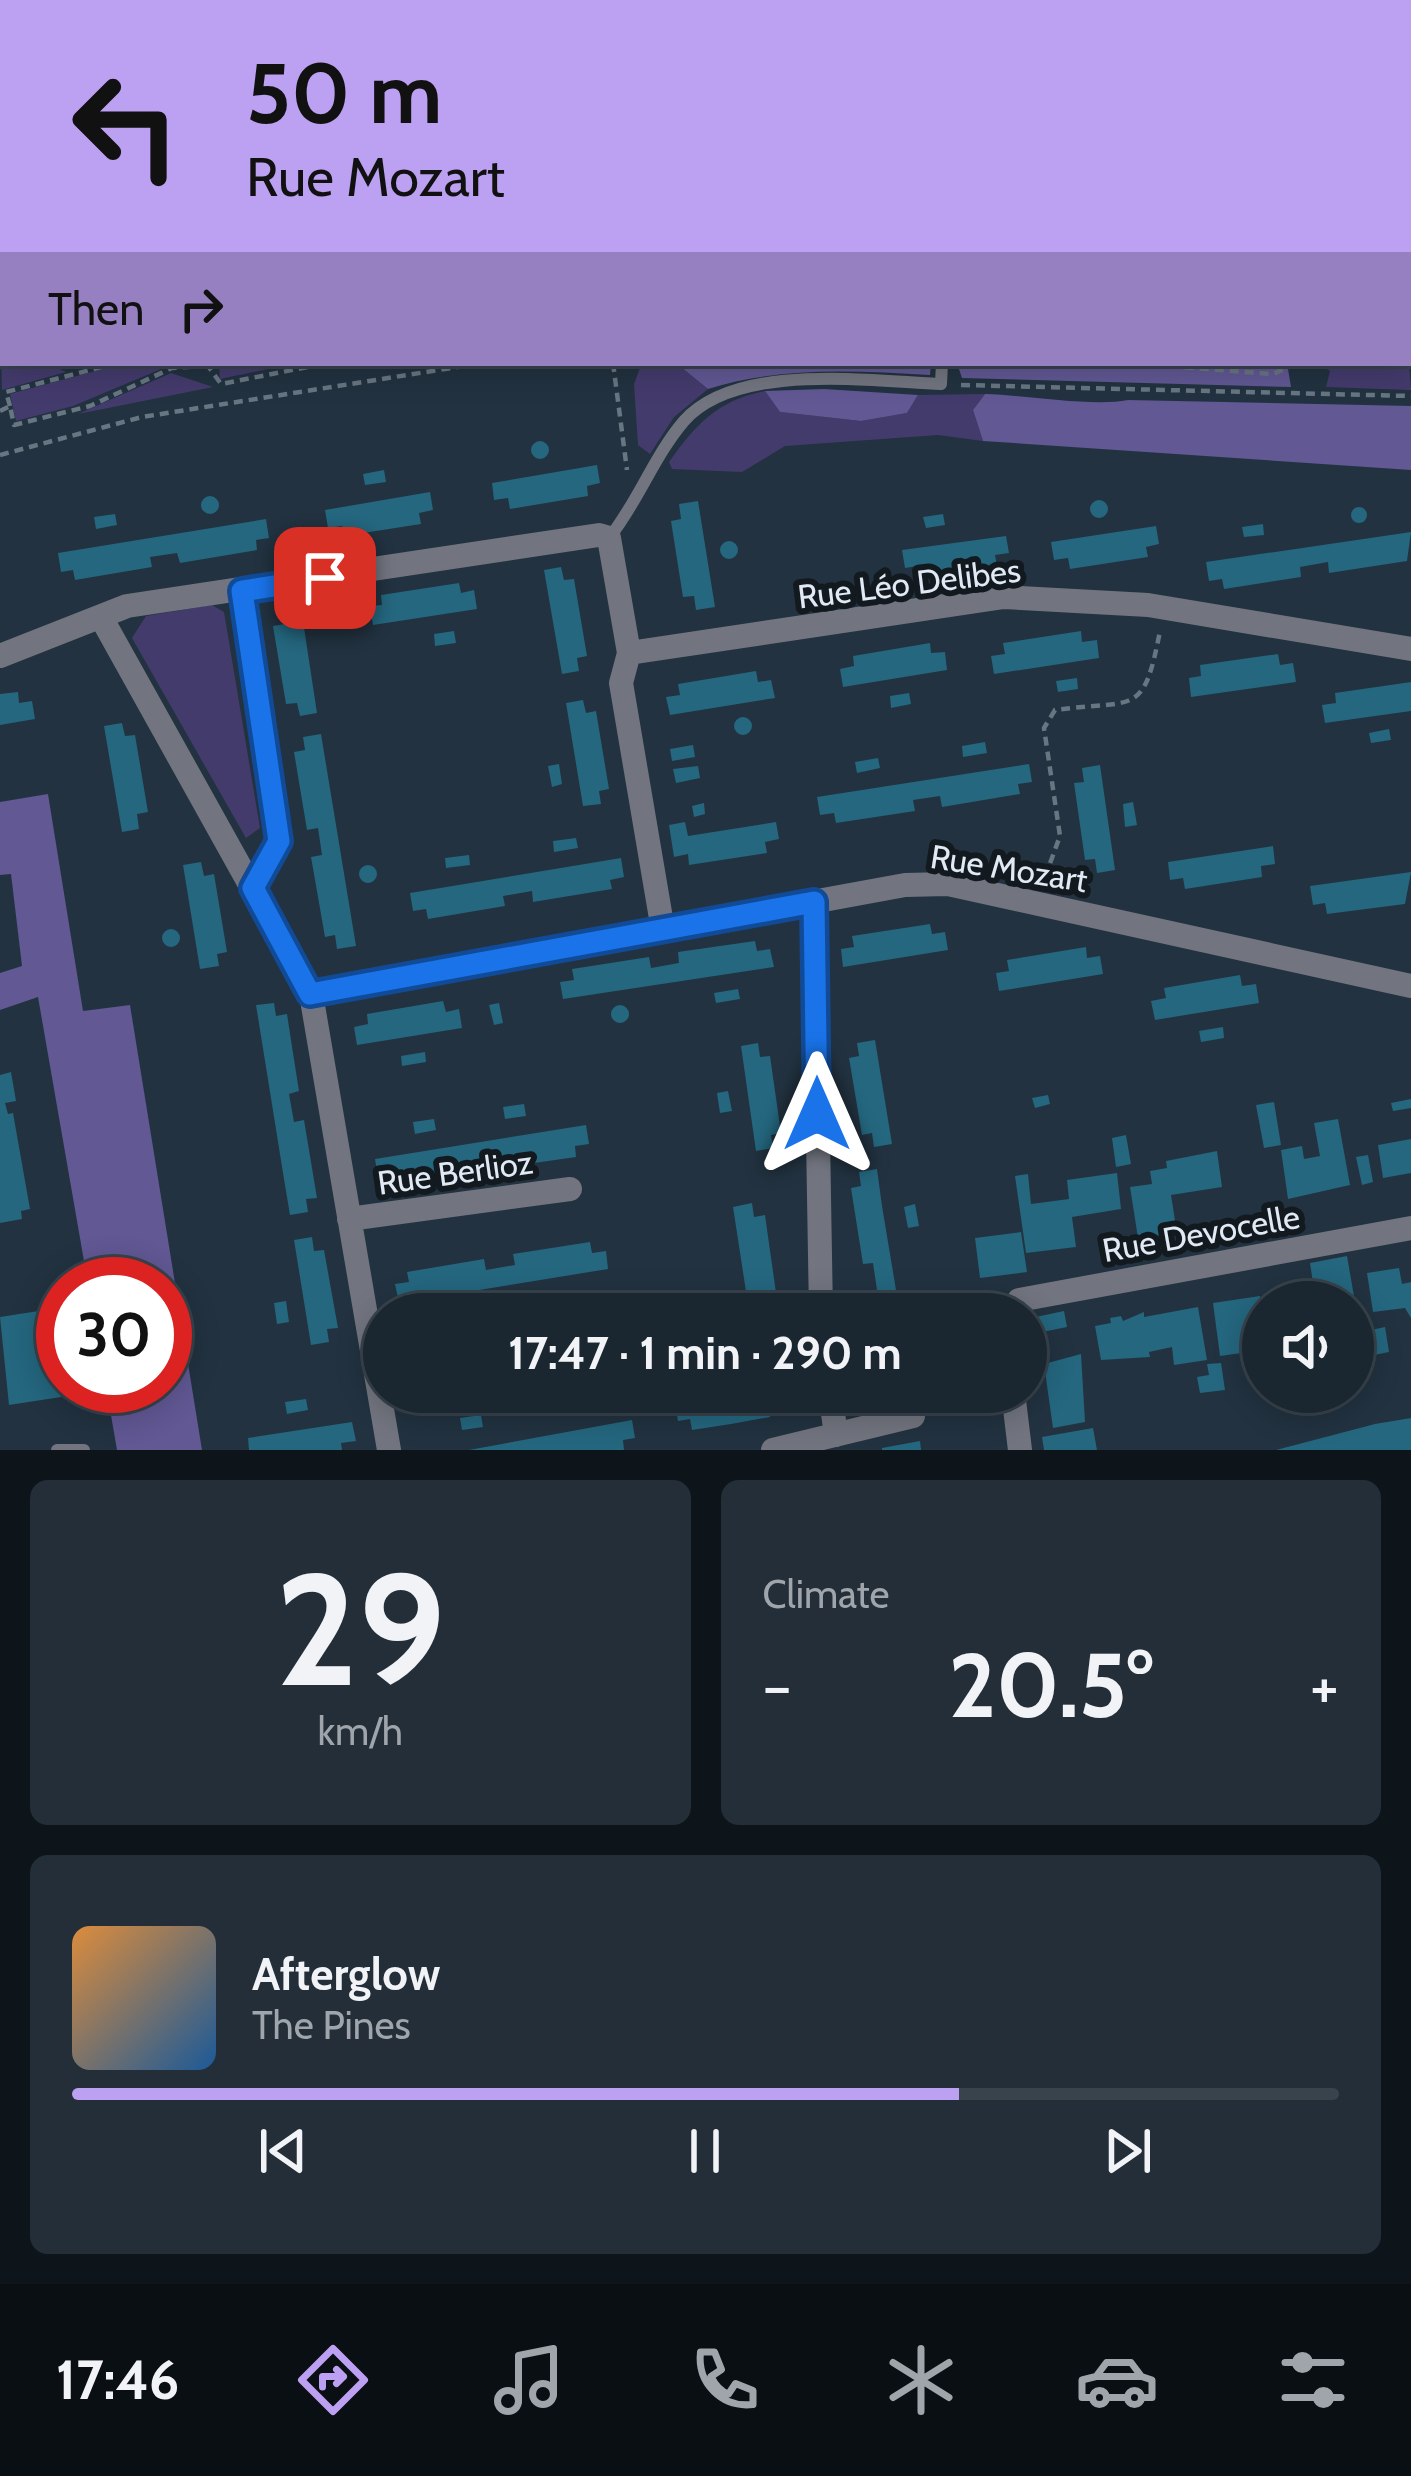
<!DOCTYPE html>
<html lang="en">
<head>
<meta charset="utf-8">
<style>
  :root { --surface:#1a2630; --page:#232e38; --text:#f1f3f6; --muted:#9fa5ab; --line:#38434c; --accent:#bca0f2 }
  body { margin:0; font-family:Cabin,sans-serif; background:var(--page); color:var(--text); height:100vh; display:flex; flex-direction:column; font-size:45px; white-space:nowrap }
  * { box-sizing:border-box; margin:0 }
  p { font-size:39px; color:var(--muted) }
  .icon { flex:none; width:66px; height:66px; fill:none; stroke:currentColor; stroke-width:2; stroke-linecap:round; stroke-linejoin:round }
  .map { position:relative; height:1450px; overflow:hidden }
  .panel { display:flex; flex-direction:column; gap:30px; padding:30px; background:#0e151a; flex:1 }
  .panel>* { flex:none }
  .banner { position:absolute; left:0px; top:0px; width:1413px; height:366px; box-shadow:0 6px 30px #0003,0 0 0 3px var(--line); background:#bca0f2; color:#111; overflow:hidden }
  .buttons { position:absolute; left:1242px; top:1281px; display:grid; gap:24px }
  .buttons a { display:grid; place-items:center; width:132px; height:132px; border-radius:50%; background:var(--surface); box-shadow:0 6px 30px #0003,0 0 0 3px var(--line); font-size:60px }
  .speed { position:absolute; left:36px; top:1257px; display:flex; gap:24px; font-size:60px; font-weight:700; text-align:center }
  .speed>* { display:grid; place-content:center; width:156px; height:156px; border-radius:50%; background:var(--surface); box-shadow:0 6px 30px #0003,0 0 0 3px var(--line); line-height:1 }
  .speed .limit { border:18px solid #d22; background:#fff; color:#111 }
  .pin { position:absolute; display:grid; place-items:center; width:102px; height:102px; color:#fff; margin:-51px; border-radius:24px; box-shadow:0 6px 18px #0006 }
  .me { position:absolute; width:132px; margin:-66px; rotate:0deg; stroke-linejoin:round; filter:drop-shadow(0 0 9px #0008) }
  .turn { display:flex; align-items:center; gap:42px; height:252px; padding:0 48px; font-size:54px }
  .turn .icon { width:156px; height:156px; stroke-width:2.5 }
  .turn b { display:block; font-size:84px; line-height:102px }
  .then { display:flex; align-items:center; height:114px; padding:0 48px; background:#0003; gap:24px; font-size:45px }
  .big { font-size:90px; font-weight:700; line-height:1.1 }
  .panel .card { flex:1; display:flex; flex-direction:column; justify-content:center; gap:18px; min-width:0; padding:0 42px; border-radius:18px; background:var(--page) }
  .panel .dial { align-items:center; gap:0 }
  .dial b { font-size:156px; line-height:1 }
  .song { display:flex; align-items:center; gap:36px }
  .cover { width:144px; height:144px; border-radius:18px; background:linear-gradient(135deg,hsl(30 70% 55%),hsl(210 70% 35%)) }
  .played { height:12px; border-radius:6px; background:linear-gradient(90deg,var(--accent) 70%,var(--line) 70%) }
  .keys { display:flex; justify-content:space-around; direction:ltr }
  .heat { display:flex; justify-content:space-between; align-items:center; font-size:66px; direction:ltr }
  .panel .tiles { flex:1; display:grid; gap:30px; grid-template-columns:1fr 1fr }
  .card:last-child { grid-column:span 2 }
  .trip { position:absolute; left:363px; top:1293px; width:684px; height:120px; border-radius:60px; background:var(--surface); box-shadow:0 6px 30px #0003,0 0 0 3px var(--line); font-weight:700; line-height:120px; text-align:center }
  .dock { display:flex; height:192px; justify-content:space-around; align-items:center; background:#0a0f13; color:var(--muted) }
  .dock .icon { width:84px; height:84px }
  .dock .current { color:var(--accent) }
  .dock b { font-size:54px; color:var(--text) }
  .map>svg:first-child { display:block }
  .green { fill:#443b6d }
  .forest { fill:#615894 }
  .building { fill:#24677f }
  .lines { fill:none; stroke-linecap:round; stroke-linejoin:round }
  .path { stroke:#687682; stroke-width:4.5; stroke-dasharray:9 6; stroke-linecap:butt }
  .lane { stroke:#72757f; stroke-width:12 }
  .street { stroke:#72757f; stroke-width:24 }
  .route-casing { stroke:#114b97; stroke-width:30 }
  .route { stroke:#1a73e8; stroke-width:21 }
  .labels { text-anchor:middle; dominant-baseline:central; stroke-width:12; stroke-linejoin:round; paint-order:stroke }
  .street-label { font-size:33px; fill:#e1eaf4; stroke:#12191f }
</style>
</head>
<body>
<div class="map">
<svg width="1411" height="1450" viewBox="0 0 1411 1450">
  <rect width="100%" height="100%" fill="#223240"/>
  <path class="green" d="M834,0H1247L833,3Z
    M0,323L3,363H47L66,372L2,390Z
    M125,363L166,367L73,406L16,421L10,394Z
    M219,363H297L220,379Z
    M659,363H676L708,389L674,417L650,454L638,445L634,384L640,368Z
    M1317,363H1409L1411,390L1326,387L1330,371Z
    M171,373L213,387L78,414Z
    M765,391L780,412L861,421L907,413L918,395L985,394L973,410L983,441L938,435L785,446L742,472L672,469L669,462C696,424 718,400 765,391Z
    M212,605L224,612L260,828L246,838L132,638L146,616Z"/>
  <path class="forest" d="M0,0H834L3,3V327Z
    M676,363H931L930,375C855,371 781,366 708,389Z
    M957,363H1287L1291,387L962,378Z
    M824,389L918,395L907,413L861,421L780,412L765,391Z
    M985,394C1027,395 1092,407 1128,400L1411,406V470L983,441L973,410Z
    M48,794L83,1011L130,1005L202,1450H117L106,1386H165V1284H88L38,997L0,1010V973L22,966L11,874L0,875V802Z"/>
  <path class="building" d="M531 450a9 9 0 1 1 18 0a9 9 0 1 1-18 0Z
    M597,465L600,483L587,486L588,496L510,509L508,498L494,500L492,483Z
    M384,470L386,482L365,485L363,474Z
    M430,492L433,510L419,513L421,524L344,536L342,526L328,528L325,510Z
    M201 505a9 9 0 1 1 18 0a9 9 0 1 1-18 0Z
    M1090 509a9 9 0 1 1 18 0a9 9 0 1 1-18 0Z
    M698,501L715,607L696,610L694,596L683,597L671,521L681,519L679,504Z
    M1351 515a8 8 0 1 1 16 0a8 8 0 1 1-16 0Z
    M115,514L117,525L96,529L94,517Z
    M943,514L945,525L926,528L923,517Z
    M266,519L269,538L256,540L257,550L180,563L177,553L150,557L152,567L75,580L73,570L61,572L58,553Z
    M1263,524L1264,535L1244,537L1242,527Z
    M1156,526L1159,544L1146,547L1148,557L1070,569L1068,558L1054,560L1051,542Z
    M1411,532L1407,561L1329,573L1328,562L1300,567L1301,577L1224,589L1222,579L1209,581L1206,562Z
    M1006,536L1009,553L995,555L997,566L919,577L918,566L905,568L902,550Z
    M720 550a9 9 0 1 1 18 0a9 9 0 1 1-18 0Z
    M561,567L564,580L574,579L587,656L577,658L579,671L562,674L544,570Z
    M459,583L461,593L474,590L477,609L373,625L370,606L382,605L381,595Z
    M301,608L317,713L300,716L297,703L286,704L273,626L285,624L283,611Z
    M454,631L456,643L435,646L434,634Z
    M1081,631L1082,642L1097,640L1099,658L994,674L991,656L1005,654L1003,643Z
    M930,643L931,653L945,652L947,670L843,687L840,669L854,666L853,656Z
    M1278,654L1280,665L1293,663L1296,682L1191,697L1189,678L1201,676L1200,665Z
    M756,671L758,682L771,680L775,698L670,715L666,697L680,695L678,684Z
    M1077,678L1078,689L1058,692L1056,681Z
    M1411,682V711L1325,723L1322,705L1336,703L1335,693Z
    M18,692L19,703L32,701L35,719L0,725V694Z
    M909,693L911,704L891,708L890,696Z
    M583,700L586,713L596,711L609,789L599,791L601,804L583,806L566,703Z
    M734 726a9 9 0 1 1 18 0a9 9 0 1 1-18 0Z
    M122,723L125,736L135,735L148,812L137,814L139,829L122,832L104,726Z
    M1389,729L1391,740L1371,743L1369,733Z
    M321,734L356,946L337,949L335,935L325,937L311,857L322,855L318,828L307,830L294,752L305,750L303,737Z
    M985,742L987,753L963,757L962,746Z
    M693,745L695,757L672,761L670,749Z
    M878,758L880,768L857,773L855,762Z
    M559,764L562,784L552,787L548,766Z
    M1029,764L1032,782L1018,784L1020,794L942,807L940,796L913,800L915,811L836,823L834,813L820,815L817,797Z
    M1100,765L1115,870L1097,873L1095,859L1085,860L1074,783L1084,782L1082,768Z
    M698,766L700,778L676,783L673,769Z
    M1133,802L1137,825L1125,827L1123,804Z
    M704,803L705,814L694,817L692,806Z
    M685,822L688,836L776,822L779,839L765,842L767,853L689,865L688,854L674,857L669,825Z
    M576,838L578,848L554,852L553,841Z
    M1273,846L1275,864L1261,866L1262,877L1185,889L1183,878L1170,880L1168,862Z
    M469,855L470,865L446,868L445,858Z
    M621,858L624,877L610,880L612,889L533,902L532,891L503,896L505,906L428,919L426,909L413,911L410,893Z
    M201,862L204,876L214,874L227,952L217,954L219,966L200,969L183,865Z
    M359 874a9 9 0 1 1 18 0a9 9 0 1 1-18 0Z
    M1411,872L1405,904L1327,914L1325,903L1313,905L1310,886Z
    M930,924L932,934L945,932L948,950L843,967L841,949L854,947L852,936Z
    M162 938a9 9 0 1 1 18 0a9 9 0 1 1-18 0Z
    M755,941L757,951L770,949L774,967L563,999L560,982L574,980L572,969L649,957L651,968L679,963L678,952Z
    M1086,947L1087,958L1100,956L1103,974L999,991L996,973L1009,971L1007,960Z
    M1240,975L1242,986L1256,984L1259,1003L1155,1020L1151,1001L1166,998L1164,988Z
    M738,989L740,999L716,1003L714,993Z
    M443,1001L446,1012L459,1009L462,1028L357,1045L354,1027L368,1024L367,1014Z
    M274,1003L276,1016L287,1014L293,1053L299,1091L289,1094L294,1122L304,1120L317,1198L306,1199L308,1212L290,1215L284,1179L256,1005Z
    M499,1003L503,1023L494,1025L489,1005Z
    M611 1014a9 9 0 1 1 18 0a9 9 0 1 1-18 0Z
    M1223,1027L1224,1038L1201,1042L1199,1031Z
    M875,1040L892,1144L874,1147L872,1133L862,1135L849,1058L859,1056L857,1043Z
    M758,1043L760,1057L770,1056L781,1133L771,1135L773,1148L756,1151L741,1046Z
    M425,1052L426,1062L402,1066L401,1056Z
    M11,1072L16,1101L5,1103L8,1114L13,1113L30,1209L21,1211L22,1219L0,1223V1075Z
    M728,1091L732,1111L720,1113L717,1093Z
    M1048,1095L1050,1104L1035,1108L1032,1098Z
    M1411,1099V1108L1393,1111L1391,1103Z
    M1274,1102L1281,1145L1264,1148L1256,1105Z
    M524,1104L526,1116L505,1119L503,1107Z
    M434,1119L436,1130L415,1134L413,1122Z
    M1338,1119L1350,1185L1288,1199L1281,1150L1302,1146L1304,1159L1320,1156L1314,1123Z
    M586,1125L589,1144L575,1146L576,1157L499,1168L498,1158L483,1160L470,1162L472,1173L394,1185L392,1174L378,1177L375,1159Z
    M1126,1135L1131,1164L1116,1167L1112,1138Z
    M1411,1139V1173L1383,1178L1378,1145Z
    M1217,1151L1222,1187L1171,1195L1177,1233L1138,1238L1130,1187L1152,1184L1150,1171L1167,1168L1166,1161Z
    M1368,1155L1373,1182L1362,1185L1356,1157Z
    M877,1169L882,1206L900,1314H870L867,1292L877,1290L873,1263L863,1264L851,1188L861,1186L859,1172Z
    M1117,1173L1121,1209L1072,1217L1076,1247L1026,1253L1015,1176L1028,1174L1031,1204L1069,1199L1067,1180Z
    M752,1203L754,1217L765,1215L776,1293L766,1295L767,1308L749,1311L733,1207Z
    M915,1204L919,1226L908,1228L904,1207Z
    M1021,1232L1027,1272L980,1278L975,1238Z
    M312,1237L314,1251L324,1250L338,1328L327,1329L329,1342L311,1345L294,1240Z
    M590,1242L592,1253L606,1251L608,1269L399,1303L395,1284L409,1282L407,1272L484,1259L486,1270L515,1265L513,1254Z
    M1347,1256L1355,1302H1316L1310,1263Z
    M1399,1268L1402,1284L1411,1282V1318L1405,1308L1373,1312L1367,1273Z
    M586,1290L587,1302L567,1305L565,1294Z
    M1260,1296L1263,1350L1220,1356L1213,1303Z
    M286,1301L289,1322L277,1324L274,1303Z
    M1198,1307L1207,1360L1174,1365L1172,1347L1149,1352L1150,1357L1101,1360L1095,1326L1111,1323L1110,1318L1121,1316L1123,1321L1144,1312V1317Z
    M45,1310L46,1320L55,1319L59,1347L49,1348L61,1397L9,1405L0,1317Z
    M1064,1311L1067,1327L1032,1334L1031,1318Z
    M1385,1327L1389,1352L1364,1357L1362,1347L1353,1349V1334Z
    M1081,1354L1085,1422L1053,1428L1044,1364Z
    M1221,1363L1225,1390L1200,1393L1197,1377L1209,1375L1207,1364Z
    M742,1392H780L782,1404L768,1407L770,1417L731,1424L692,1430L690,1419L678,1421L675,1403Z
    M306,1399L308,1410L287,1414L285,1402Z
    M481,1415L483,1427L462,1430L460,1418Z
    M1411,1418V1450H1276L1375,1424Z
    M632,1420L635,1438L623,1440L624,1450H469Z
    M352,1422L356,1441L341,1443L342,1450H249L248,1438Z
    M1093,1428L1097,1450H1044L1042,1437Z
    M920,1441L921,1450H882V1448Z"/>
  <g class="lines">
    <path class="path" d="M593,3L625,0
      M632,3L633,0
      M0,62L3,61
      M153,363L172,368
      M206,363L221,384L328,363
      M613,363L627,470
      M1125,363L1273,374L1289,367
      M961,385L1411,396
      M10,406L6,392L117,363
      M0,411L10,406L14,425L90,406L172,368L205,366
      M0,455L142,417L483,363
      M1045,877L1060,836L1044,728L1055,710C1137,699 1143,718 1160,631"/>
    <path class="lane" d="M609,538C638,502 654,456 684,421C736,362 869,381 941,384L942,363
      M57,1450H84"/>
    <path class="street" d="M242,591L279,841L253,888
      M102,619L311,994L389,1450
      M629,653L1004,597L1148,605L1411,649
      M0,656L127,606L599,535L609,538L629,653L621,683L663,930
      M814,902L821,1314
      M311,994L905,885L948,884L1411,986
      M349,1219L570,1189
      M1010,1314L1019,1300L1411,1228
      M830,1392L836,1435
      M1013,1392L1020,1450
      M773,1450L913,1416"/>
  </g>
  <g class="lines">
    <defs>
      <path id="route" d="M325,578L242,591L279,841L253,888L310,994L814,902L817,1114"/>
    </defs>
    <use href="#route" class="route-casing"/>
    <use href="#route" class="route"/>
  </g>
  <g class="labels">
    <g class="street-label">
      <text transform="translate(909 583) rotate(-7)">Rue Léo Delibes</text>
      <text transform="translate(1009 868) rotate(9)">Rue Mozart</text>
      <text transform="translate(455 1172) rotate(-8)">Rue Berlioz</text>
      <text transform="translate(1201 1233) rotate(-10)">Rue Devocelle</text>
    </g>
  </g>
</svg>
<div class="buttons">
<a><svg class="icon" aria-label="sound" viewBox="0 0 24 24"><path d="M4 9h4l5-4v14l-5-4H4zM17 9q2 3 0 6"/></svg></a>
</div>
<div class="speed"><div class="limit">30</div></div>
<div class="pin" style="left:325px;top:578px;background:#d93025"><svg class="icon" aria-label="arrive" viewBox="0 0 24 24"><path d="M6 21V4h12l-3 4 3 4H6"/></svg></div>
<svg class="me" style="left:817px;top:1114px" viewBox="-20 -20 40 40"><path d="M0-17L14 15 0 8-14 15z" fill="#1a73e8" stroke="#fff" stroke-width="4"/></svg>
<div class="trip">17:47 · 1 min · 290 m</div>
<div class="banner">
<div class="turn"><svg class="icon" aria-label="left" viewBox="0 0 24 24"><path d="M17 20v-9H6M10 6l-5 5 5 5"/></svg><div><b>50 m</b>Rue Mozart</div></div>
<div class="then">Then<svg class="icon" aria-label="right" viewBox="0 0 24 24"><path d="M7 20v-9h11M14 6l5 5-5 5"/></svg></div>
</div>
</div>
<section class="panel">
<div class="tiles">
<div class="card dial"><b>29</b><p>km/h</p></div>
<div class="card"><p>Climate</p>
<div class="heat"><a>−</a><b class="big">20.5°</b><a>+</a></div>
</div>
<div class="card">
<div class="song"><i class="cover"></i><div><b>Afterglow</b><p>The Pines</p></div></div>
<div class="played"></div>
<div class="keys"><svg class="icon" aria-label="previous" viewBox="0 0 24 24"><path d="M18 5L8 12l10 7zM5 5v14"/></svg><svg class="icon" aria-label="pause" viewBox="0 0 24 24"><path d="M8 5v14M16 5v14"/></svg><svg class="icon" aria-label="next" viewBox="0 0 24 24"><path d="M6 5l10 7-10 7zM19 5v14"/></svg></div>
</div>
</div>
</section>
<nav class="dock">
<b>17:46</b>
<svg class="icon current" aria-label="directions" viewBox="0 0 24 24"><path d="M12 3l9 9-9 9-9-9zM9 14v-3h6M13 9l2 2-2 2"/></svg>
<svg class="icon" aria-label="music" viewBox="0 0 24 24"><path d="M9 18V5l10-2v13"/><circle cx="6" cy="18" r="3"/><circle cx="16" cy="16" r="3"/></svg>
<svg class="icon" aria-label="phone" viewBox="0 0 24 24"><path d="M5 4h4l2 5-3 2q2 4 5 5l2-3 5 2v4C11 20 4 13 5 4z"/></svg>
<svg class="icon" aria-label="climate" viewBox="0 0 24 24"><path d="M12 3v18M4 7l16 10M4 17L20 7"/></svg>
<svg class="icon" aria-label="car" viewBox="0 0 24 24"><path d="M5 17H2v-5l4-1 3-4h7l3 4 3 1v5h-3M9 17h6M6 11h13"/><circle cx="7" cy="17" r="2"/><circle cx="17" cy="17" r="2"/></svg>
<svg class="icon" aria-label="filters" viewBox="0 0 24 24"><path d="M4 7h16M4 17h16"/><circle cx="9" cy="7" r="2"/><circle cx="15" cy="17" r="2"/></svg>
</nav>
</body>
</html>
